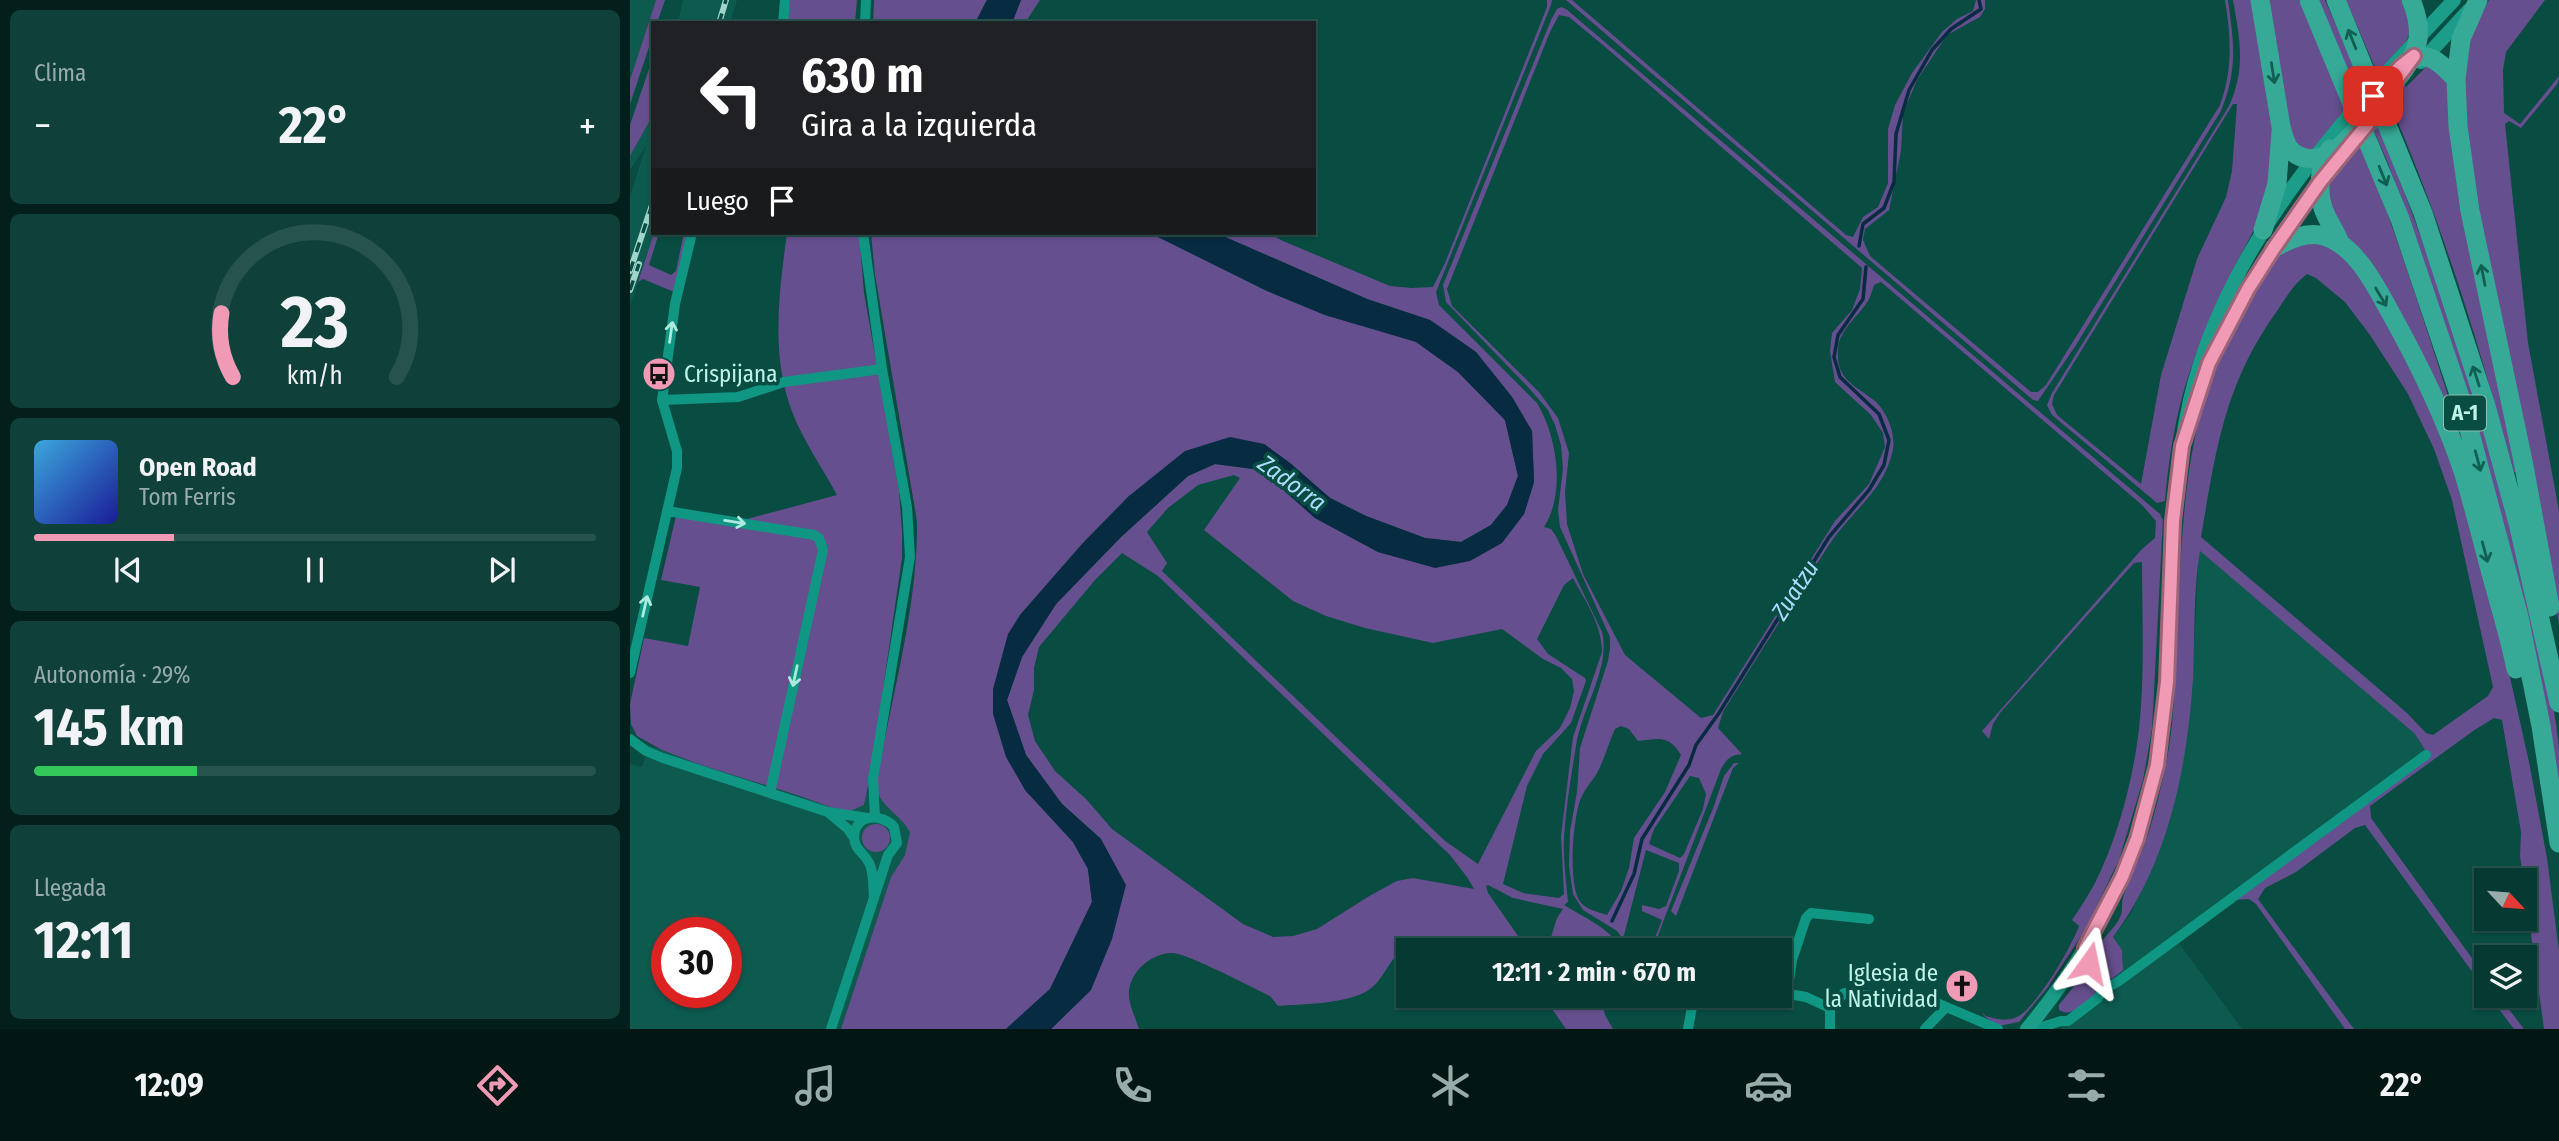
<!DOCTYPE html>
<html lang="es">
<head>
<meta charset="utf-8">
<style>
  :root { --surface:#063932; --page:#0f403a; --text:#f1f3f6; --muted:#98acac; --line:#27534d; --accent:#f09ab5 }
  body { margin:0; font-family:"Fira Sans Condensed",sans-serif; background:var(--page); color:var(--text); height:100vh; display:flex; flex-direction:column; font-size:26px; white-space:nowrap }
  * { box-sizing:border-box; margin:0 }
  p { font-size:23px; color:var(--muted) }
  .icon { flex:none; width:38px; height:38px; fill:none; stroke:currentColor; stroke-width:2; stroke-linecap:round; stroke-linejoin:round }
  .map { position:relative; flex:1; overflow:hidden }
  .side { display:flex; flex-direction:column; gap:10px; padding:10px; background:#031f1c; width:630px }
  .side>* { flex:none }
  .guide { position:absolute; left:21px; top:21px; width:665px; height:214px; border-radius:0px; box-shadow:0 2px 5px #0004,0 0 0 2px var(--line); background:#202124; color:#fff; overflow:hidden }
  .needle { width:46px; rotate:116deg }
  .controls { position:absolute; left:1844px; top:868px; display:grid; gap:14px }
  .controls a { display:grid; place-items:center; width:63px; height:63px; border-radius:0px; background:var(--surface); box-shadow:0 2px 5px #0004,0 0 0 2px var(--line); font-size:35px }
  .speed { position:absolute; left:21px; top:917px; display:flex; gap:14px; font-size:35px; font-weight:700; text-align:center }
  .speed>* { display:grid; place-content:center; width:91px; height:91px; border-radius:50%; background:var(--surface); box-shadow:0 2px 5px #0004,0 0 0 2px var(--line); line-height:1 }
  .speed .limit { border:10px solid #d22; background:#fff; color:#111 }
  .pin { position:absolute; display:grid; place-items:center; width:60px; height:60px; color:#fff; margin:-30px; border-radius:14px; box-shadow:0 4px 10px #0006 }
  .me { position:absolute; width:77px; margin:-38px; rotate:12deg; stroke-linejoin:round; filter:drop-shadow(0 0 5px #0008) }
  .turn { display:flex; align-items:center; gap:24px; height:147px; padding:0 35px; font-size:32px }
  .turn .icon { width:91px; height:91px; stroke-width:2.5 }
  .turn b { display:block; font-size:49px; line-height:60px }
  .then { display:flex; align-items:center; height:66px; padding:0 35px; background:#0003; gap:14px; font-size:26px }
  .big { font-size:52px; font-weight:700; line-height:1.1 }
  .side .tile { flex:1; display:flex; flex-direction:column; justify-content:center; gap:10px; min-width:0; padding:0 24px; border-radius:10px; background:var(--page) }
  .side .dial { align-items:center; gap:0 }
  .dial svg { height:182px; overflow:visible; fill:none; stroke:var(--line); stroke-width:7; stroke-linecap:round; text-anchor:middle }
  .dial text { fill:var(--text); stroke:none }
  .song { display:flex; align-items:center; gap:21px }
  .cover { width:84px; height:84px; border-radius:10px; background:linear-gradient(135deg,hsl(200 70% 55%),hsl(240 70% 35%)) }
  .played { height:7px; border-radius:4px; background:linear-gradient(90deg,var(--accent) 25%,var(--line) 25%) }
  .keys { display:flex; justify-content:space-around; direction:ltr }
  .heat { display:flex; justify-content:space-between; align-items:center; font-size:38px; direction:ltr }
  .charge { height:10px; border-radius:5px; background:linear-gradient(90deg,#34c759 29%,var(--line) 0) }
  .trip { position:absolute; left:766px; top:938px; width:396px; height:70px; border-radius:0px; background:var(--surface); box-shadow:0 2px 5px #0004,0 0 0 2px var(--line); font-weight:700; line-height:70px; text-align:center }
  .menu { display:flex; height:112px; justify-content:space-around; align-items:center; background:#021714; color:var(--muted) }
  .menu .icon { width:49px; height:49px }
  .menu .selected { color:var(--accent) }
  .menu b { font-size:32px; color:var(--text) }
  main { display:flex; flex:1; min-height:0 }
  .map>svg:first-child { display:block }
  .built { fill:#0d5a4f; fill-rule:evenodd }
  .green { fill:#664f8e; fill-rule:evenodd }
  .water { fill:#072b40 }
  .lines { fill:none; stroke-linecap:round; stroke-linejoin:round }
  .stream { stroke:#072b40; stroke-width:3.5 }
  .street { stroke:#0f9784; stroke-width:10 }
  .secondary { stroke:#1b9d8a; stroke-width:14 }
  .highway { stroke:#36aa97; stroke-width:19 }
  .rail-casing { stroke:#9fd5ca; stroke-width:6 }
  .rail { stroke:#084c42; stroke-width:3.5; stroke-dasharray:10; stroke-linecap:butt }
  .oneway { stroke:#115f53 }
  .oneway2 { stroke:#aeeadd }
  .route-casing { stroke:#9c6476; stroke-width:18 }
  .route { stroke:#f09ab5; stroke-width:12 }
  .labels { text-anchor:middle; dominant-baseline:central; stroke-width:7; stroke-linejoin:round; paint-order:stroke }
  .shield { fill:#084c42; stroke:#89c1b6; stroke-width:2 }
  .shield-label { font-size:21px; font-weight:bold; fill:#c0f3e7 }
  .poi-label { font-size:23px; fill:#c0f3e7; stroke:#084c42; text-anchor:start }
  .water-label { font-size:24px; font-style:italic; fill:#addcfe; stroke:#084c42 }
</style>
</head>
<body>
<main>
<section class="side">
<div class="tile"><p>Clima</p>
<div class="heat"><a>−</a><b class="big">22°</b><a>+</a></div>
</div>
<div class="tile dial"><svg viewBox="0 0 100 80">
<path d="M14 69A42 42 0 1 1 86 69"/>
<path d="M14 69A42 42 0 0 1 9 41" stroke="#f09ab5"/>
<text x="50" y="56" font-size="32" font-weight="700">23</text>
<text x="50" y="72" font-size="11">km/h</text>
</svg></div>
<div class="tile">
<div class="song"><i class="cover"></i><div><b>Open Road</b><p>Tom Ferris</p></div></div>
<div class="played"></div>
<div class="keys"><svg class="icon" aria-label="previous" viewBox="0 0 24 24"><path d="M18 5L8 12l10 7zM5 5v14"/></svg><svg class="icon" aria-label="pause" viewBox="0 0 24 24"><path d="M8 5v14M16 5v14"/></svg><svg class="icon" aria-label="next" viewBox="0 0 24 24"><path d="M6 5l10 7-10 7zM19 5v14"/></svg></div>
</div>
<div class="tile"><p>Autonomía · 29%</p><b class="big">145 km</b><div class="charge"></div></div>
<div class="tile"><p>Llegada</p><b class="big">12:11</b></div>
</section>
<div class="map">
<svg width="1929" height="1029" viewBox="0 0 1929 1029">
  <rect width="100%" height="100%" fill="#084c42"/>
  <path class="built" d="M0,0H26L0,80Z
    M53,0H107L100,23H48Z
    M23,115L24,233L0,306V196L16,146L0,170V156Z
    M1569,550L1785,734L1799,756L1549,943L1612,1029H1432L1430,1026L1493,970L1492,950L1483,937L1502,912L1547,789L1556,742L1562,683Z
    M19,745L71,765L170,796L216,813L234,805L236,794L246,788L261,810L273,820L280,831L279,842L275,855L261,877L211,1029H0V764L12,767ZM37,933H96V992H37Z"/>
  <path class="green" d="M26,0H35L27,23H23V35L0,104V80Z
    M160,0H227L225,23H157Z
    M244,0H357L345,23H243Z
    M391,0H410L395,23H382Z
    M917,0H922L921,5L806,292L809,305L907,403C927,436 936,493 914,527L921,529L926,536L972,632C981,668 951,709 946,746C941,776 936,807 934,837C933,858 936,881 938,902L934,905C953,917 982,929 992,950H917L927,918L933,909L883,898L858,885L856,886L858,893L898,950H820C813,946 807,945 800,944C756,939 762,984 729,995C704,1004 674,1004 648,1006L640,996C623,988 557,953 542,953C529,953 517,960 509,969C491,991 501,1005 509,1029H421L461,990L471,839L432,804L396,755L377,700L392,657L426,604L491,537L558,476L585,464L631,470L685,518L748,552L805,567L894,514L904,482L902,431L882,397L846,352L800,320L737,299L586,233H638L653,241L760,286L782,288L803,287L815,263L917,7ZM604,475L610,478L574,530L663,601L696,616L735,628L803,643L872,629L913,659L931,668L942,679L944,691L940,708L930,728L906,751L848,864L815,841L532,571L537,563L517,532L538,508L568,485ZM492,553L528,576L820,855L837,877L844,889L783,878L767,881L741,895L687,929L663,936L643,937L613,924L482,829L456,799L425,771L405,741L398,715L404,690V668L409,647L465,580ZM943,578C956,602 972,625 972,652L943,737L931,836L934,894L929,898L893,893L873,884L897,786L913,754L941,723L956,681L955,678L918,654L907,639L934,585Z
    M936,0H942L1216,235L1223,237L1233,217L1248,207L1258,183V129L1265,105L1282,73L1312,32L1327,19L1343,11L1346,0H1355V9L1350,17L1317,35L1287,80L1273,113L1271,151L1259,210L1235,229L1233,240L1240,256L1401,392H1408L1416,385L1590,105C1603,69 1601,37 1595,0H1598C1604,44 1608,69 1591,111L1446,345L1408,401L1403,400Z
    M1603,0H1622C1636,61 1651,126 1639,190C1632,222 1613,247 1600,277C1583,313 1565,352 1554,390C1544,425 1538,464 1535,501L1527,503L1422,415L1417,405L1422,393L1599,106C1616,68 1610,40 1603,0ZM1603,104H1607L1602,171L1596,197L1567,259L1531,375L1511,484L1427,415L1422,404L1424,395Z
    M1637,0H1669C1738,140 1785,292 1832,440L1701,212L1698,180L1708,167L1711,168L1720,157L1701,129L1684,152L1676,151L1658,134Z
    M1687,0H1695C1779,187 1845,378 1892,577C1904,630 1925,696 1929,749C1929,763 1929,777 1929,791L1786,240L1757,161Z
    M1716,0H1771L1781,28L1777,40L1758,61L1776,87L1796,67L1802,66L1818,81L1888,472H1884C1863,397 1842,322 1816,248C1787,163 1751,82 1716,0Z
    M1859,0H1915L1876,52L1873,70L1874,113L1890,124L1929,76L1928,83L1891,128L1879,121L1875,124L1898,343L1929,511V624L1908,499L1856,253L1833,110L1836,44Z
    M931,7L936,9L1530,514L1533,520L1522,729L1513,780L1489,860L1455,930L1418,987L1389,1022L1368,1026L1354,1016L1352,1010L1355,1016C1367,1019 1375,1022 1387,1017C1406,1008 1442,946 1449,926L1442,920C1450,908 1458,896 1465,883C1488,837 1503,780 1509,729C1515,674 1512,617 1512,562L1504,563L1370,713L1363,724L1359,739L1352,731L1512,549L1525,538L1526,521L1512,505L1251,282L1244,285C1242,291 1240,299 1236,304C1226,318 1209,331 1208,349C1206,378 1221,383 1241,398C1255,407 1266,432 1263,449C1255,491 1221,511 1199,545C1163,600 1128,656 1093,712L1088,728L1112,754C1100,755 1097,759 1091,769L1027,938L1017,950H998L997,948L998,944L1003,941C1024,951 1025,937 1032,920L1012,911V905L1029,909L1036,906L1049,871V863L1016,850L993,939L987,931L953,910L943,894L939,866L940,831L947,792L950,748L978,661L980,648V637L930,527L928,510L933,469L931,445L925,425L918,410L898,387L816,302L813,285L921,20L927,9ZM929,15L939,17L974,46L1232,268L1230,289L1222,310L1202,333L1200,351L1205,382L1241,415L1253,433L1255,447L1239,484L1205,521L1083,715L1071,718L995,655L953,574L937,524L935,492L939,453L928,418L909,392L822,306L817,289L920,32ZM991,726L999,729L1008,741C1029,739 1038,734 1051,755L1035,792L1004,838L999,868L991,891L977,915C968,912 954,909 949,900C938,881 943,817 951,798C955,789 961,782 966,775C974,761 978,744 985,729ZM1060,776L1069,778L1076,794L1073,809L1054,854L1050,858L1019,844L1024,829Z
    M23,57V115L0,156V125Z
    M24,233H29L19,265L41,275L46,271L54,233H59L44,292L13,279L8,282Z
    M157,233H229L234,293L269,491L272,531V558L241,772L234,805L216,813L170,796L71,765L32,750L7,736L1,724L0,704L14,638L58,646L70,587L31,580L46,516L110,521L207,495C193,469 174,442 163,414C140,356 149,293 157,233Z
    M241,233H520L637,291L695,315L785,341L828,372L875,420L888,476L877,505L861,525L831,542L795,538L736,516L700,498L660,463L634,444L499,496L453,543L390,615L363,689L395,790L443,842L458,869L462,902L420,989L376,1029H211L261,877L275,855L280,832C271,815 251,807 246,788C260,699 288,611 287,521L245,275Z
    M1694,242L1717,259L1749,306L1810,430L1832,492L1865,610L1899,762L1917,858L1929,951V1029H1914L1890,856L1891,832L1872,720L1864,718L1843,731L1740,806L1741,818L1857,979V992L1735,825L1725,828L1666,872L1635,888L1628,899L1724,1029H1715L1626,904L1619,899L1605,900L1799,756L1785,734L1570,551C1563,592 1565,637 1563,679C1557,769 1538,864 1483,937L1492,950L1493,970L1482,979L1463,969C1456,947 1483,935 1491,915C1493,909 1491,901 1494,895C1499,878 1508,862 1514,846C1524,819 1530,791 1536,764C1544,727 1544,689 1546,653C1553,527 1550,415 1616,303C1629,282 1642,252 1667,244C1675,242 1686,243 1694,242ZM1677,274L1686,278L1715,302L1740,335L1778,394L1804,449L1822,500L1863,687L1858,696L1803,735L1796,733L1777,713L1571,537C1586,450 1594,385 1647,311C1656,297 1664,284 1677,274Z
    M1104,763H1109L1103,768L1046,916L1041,911L1084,806L1094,776Z
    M232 838a14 14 0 1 1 28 0a14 14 0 1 1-28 0Z
    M1448,981L1462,983L1466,992L1464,996C1453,1004 1442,1018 1429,1010V1005Z
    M913,996H925L928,1003L938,1010L949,1008L960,996H971L975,1015L983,1029H936Z
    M1859,996H1869L1894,1029H1884Z"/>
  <path class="water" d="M357,0H391L382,23H345Z
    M520,233H586L737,299L800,320L846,352L882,397L902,431L904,482L894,514L872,543L840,561L805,568L748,552L685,518L631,470L585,464L558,476L491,537L426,604L392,657L377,700L396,755L432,804L471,839L496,885L482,939L461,990L421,1029H376L420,989L462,902L458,869L443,842L395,790L376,757L363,714V689L378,634L390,615L453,543L499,496L555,451L600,437L634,444L660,463L700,498L736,516L795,538L831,542L861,525L877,505L888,476L875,420L828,372L786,342L695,315L637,291Z"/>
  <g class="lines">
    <path class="stream" d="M1229,246L1233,224L1254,208L1264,182L1266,134L1279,90L1302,50L1321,29L1351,9L1349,0
      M982,921L1004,874L1012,839L1059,765L1066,745L1089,713L1199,537L1239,490L1254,465L1259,440L1249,414L1210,377L1204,357L1208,335L1233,299L1236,267"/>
    <path class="street" d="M153,23L155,0
      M235,23L236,0
      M233,233L252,369L277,507L280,557L243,779L245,817
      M32,400L108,397L154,382L252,369
      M37,511L184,535L189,538L193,550L140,793
      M0,673L47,468V451L32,400L45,304L62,233
      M0,739L16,751L33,758L198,812L238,818
      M200,814L218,829L224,838
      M1472,991L1489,981L1796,755
      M1153,993L1176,997L1200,1008
      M1157,994L1162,960L1176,918L1181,913L1239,919
      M201,1029L258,855L267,843L264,827C252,813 225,813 224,837C224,850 236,854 240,865C244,874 243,888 244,898
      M1058,1029L1064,996
      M1200,1029V1008L1214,993L1307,1003L1368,1029
      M1295,1029L1316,1007
      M1406,1029L1431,1021H1438L1468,998L1472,991L1470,984L1461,974L1455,948"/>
    <path class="secondary" d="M1791,62L1839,10
      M1583,355C1619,281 1664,209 1718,146
      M1397,1029C1480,930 1528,811 1537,682C1543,588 1539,493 1560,400C1597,241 1715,116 1824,0"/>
    <path class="highway" d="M1630,0L1651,127C1653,133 1655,143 1659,148C1672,164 1693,160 1708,148C1720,138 1725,127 1741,121
      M1679,0L1770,219L1832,403L1889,617L1911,726L1929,843
      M1706,0L1793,213L1856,406L1888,523L1929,703
      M1848,0L1831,39L1826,79L1828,126L1840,211L1893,461L1920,607
      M1775,64C1797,47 1810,63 1826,79
      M1746,114C1762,71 1806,58 1781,0
      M1700,149C1690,165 1687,190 1693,208C1697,220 1706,232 1710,243
      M1633,230L1647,184L1651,132
      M1644,248C1658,240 1676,231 1694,236C1725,245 1744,283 1759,310C1788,362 1815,416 1834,474C1843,504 1851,535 1859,566C1868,600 1879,634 1886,669"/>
    <defs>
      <path id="rail" d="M89,23L96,0
        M0,271L23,202
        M0,290L9,264"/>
    </defs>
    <use href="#rail" class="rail-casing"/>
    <use href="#rail" class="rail"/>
  </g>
  <defs><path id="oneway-shaft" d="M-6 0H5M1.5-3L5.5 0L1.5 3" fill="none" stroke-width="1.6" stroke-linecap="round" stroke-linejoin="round" transform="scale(1.75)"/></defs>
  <g class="oneway">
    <use href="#oneway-shaft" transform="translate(1722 39) rotate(-112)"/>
    <use href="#oneway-shaft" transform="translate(1643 73) rotate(81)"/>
    <use href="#oneway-shaft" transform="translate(1753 176) rotate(68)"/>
    <use href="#oneway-shaft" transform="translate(1853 275) rotate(-101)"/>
    <use href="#oneway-shaft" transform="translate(1751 297) rotate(59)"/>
    <use href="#oneway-shaft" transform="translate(1846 376) rotate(-108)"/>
    <use href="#oneway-shaft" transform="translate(1848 461) rotate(75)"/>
    <use href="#oneway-shaft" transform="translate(1855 552) rotate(75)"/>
  </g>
  <g class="oneway2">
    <use href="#oneway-shaft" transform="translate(41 332) rotate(-82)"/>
    <use href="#oneway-shaft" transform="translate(105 522) rotate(9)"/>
    <use href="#oneway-shaft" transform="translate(15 606) rotate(-77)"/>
    <use href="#oneway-shaft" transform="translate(165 676) rotate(102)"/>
  </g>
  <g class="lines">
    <defs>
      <path id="route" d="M1459,963L1455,948L1492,877L1507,839L1527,765L1537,682L1543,521L1552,446L1579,363L1618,289L1644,248L1690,182L1745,115L1751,100L1784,56L1770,67L1743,96"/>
    </defs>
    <use href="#route" class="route-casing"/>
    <use href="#route" class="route"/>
  </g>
  <defs>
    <symbol id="bus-disc" viewBox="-11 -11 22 22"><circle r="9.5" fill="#f09ab5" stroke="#084c42"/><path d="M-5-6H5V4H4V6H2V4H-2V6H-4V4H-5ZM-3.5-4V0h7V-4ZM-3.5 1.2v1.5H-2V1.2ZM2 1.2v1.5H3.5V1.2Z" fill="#111"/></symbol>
    <symbol id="church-disc" viewBox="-11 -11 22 22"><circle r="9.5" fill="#f09ab5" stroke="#084c42"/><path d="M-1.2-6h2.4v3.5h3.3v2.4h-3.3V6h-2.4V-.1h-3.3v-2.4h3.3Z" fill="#111"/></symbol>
  </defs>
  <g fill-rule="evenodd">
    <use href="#bus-disc" x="10" y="355" width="38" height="38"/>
    <use href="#church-disc" x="1313" y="967" width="38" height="38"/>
  </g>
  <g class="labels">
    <rect class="shield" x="1814" y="395.5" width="42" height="35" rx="5"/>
    <g class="shield-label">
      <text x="1835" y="413">A-1</text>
    </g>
    <g class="poi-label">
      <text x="54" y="374">Crispijana</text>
      <text x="1308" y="973" text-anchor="end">Iglesia de<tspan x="1308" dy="26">la Natividad</tspan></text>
    </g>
    <g class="water-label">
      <text transform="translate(662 483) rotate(36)">Zadorra</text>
      <text transform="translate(1165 590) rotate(-57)">Zuatzu</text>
    </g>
  </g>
</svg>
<div class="controls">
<a><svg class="needle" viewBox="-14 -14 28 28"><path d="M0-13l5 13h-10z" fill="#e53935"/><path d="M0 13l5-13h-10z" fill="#98acac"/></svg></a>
<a><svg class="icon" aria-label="layers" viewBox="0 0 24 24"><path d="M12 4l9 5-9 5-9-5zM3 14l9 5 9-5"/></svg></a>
</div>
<div class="speed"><div class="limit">30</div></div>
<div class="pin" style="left:1743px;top:96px;background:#d93025"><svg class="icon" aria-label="arrive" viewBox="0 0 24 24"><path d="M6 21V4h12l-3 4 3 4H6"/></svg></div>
<svg class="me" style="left:1459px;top:963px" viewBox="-20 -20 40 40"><path d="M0-17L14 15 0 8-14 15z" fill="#f09ab5" stroke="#fff" stroke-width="4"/></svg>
<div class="trip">12:11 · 2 min · 670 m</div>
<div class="guide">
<div class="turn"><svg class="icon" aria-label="left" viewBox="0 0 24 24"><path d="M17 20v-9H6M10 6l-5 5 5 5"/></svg><div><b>630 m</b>Gira a la izquierda</div></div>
<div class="then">Luego<svg class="icon" aria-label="arrive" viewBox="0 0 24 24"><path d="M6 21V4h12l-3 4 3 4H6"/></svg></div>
</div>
</div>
</main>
<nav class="menu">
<b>12:09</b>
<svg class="icon selected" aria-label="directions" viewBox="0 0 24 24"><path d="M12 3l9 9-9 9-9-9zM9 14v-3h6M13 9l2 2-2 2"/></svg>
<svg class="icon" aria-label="music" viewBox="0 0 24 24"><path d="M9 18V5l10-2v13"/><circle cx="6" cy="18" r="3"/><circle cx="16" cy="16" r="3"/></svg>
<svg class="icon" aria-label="phone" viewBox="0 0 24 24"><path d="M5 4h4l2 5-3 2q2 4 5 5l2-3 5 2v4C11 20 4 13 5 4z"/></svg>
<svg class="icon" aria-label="climate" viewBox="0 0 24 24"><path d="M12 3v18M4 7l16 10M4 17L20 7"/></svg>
<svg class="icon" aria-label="car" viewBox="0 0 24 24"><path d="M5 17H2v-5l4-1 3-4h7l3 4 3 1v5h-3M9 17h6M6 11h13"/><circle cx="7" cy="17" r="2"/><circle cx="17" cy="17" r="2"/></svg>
<svg class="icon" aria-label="filters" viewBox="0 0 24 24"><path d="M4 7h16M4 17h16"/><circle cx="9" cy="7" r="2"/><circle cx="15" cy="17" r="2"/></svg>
<b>22°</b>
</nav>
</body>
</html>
